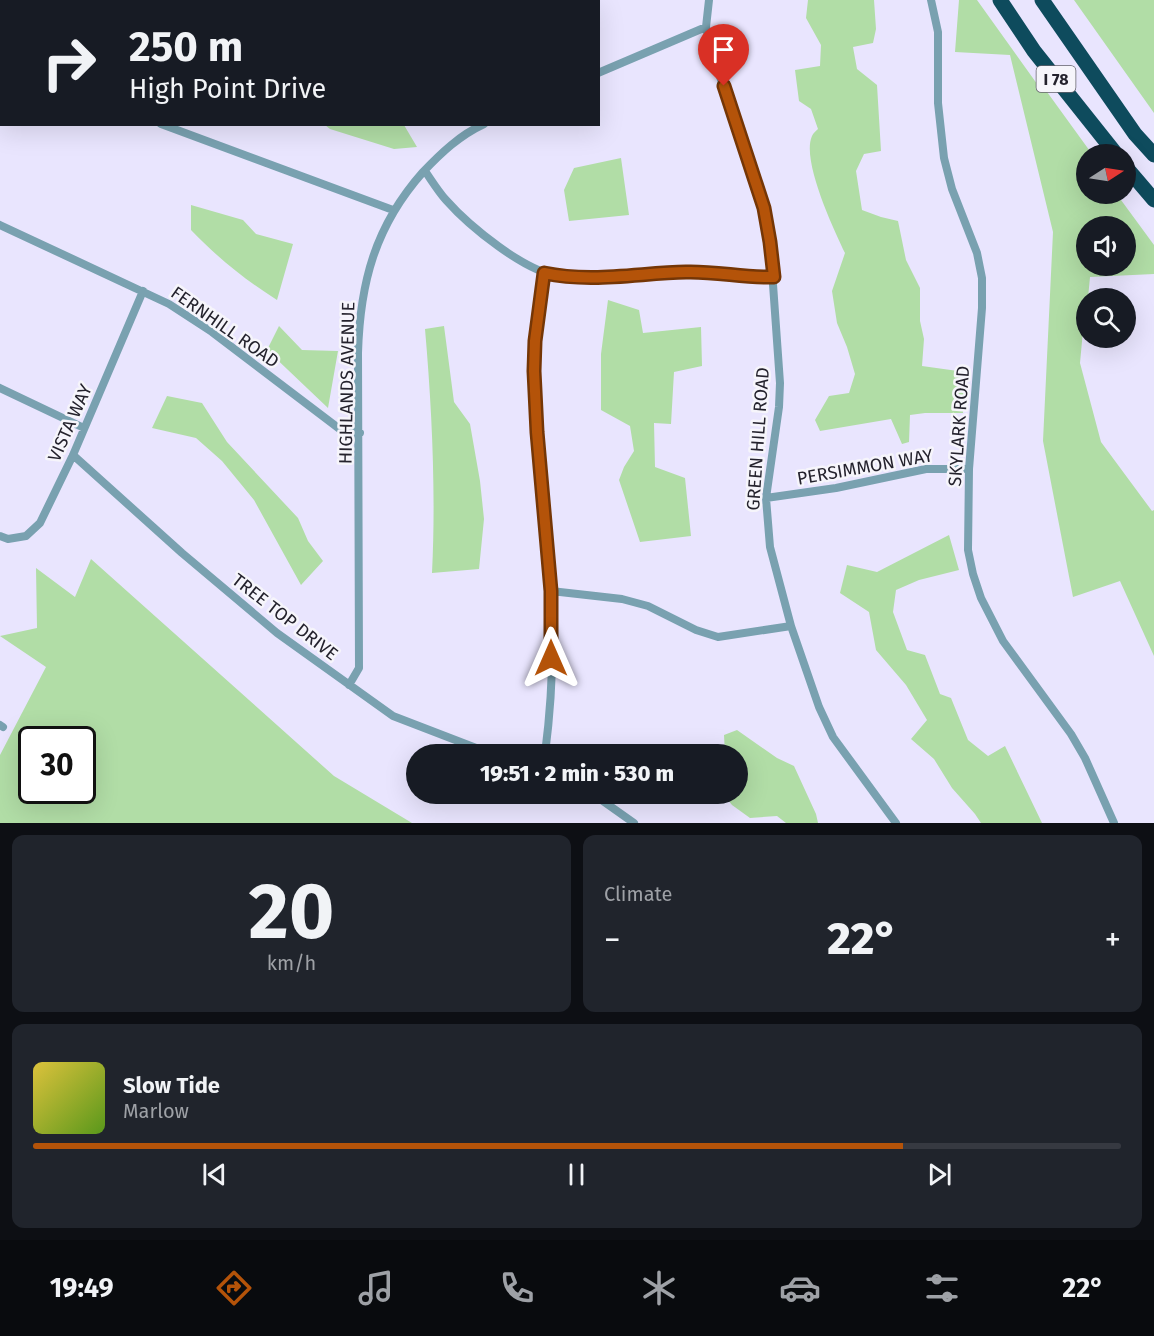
<!DOCTYPE html>
<html lang="en">
<head>
<meta charset="utf-8">
<style>
  :root { --surface:#171b24; --page:#20242c; --text:#f1f3f6; --muted:#9ea1a6; --line:#363941; --accent:#b45309 }
  body { margin:0; font-family:"Fira Sans",sans-serif; background:var(--page); color:var(--text); height:100vh; display:flex; flex-direction:column; font-size:22px; white-space:nowrap }
  * { box-sizing:border-box; margin:0 }
  p { font-size:20px; color:var(--muted) }
  .icon { flex:none; width:33px; height:33px; fill:none; stroke:currentColor; stroke-width:2; stroke-linecap:round; stroke-linejoin:round }
  .map { position:relative; height:823px; overflow:hidden }
  .sheet { display:flex; flex-direction:column; gap:12px; padding:12px; background:#0d0f14; flex:1 }
  .sheet>* { flex:none }
  .top-card { position:absolute; left:0px; top:0px; width:600px; height:126px; box-shadow:0 6px 24px #0002; background:#171b24; color:var(--text); overflow:hidden }
  .needle { width:39px; rotate:78deg }
  .fabs { position:absolute; left:1076px; top:144px; display:grid; gap:12px }
  .fabs a { display:grid; place-items:center; width:60px; height:60px; border-radius:50%; background:var(--surface); box-shadow:0 6px 24px #0002; font-size:30px }
  .speed { position:absolute; left:18px; top:726px; display:flex; gap:12px; font-size:30px; font-weight:700; text-align:center }
  .speed>* { display:grid; place-content:center; width:78px; height:78px; border-radius:50%; background:var(--surface); box-shadow:0 6px 24px #0002; line-height:1 }
  .speed .limit { border:3px solid #111; border-radius:9px; background:#fff; color:#111 }
  .pin { position:absolute; display:grid; place-items:center; width:51px; height:51px; color:#fff; margin:-62px -26px; border-radius:50% 50% 50% 0; rotate:-45deg; box-shadow:0 0 6px #0007 }
  .pin .icon { rotate:45deg }
  .me { position:absolute; width:66px; margin:-33px; rotate:0deg; stroke-linejoin:round; filter:drop-shadow(0 0 4px #0008) }
  .turn { display:flex; align-items:center; gap:21px; height:126px; padding:0 30px; font-size:27px }
  .turn .icon { width:78px; height:78px; stroke-width:2.5 }
  .turn b { display:block; font-size:42px; line-height:51px }
  .big { font-size:45px; font-weight:800; line-height:1.1 }
  .sheet .widget { flex:1; display:flex; flex-direction:column; justify-content:center; gap:9px; min-width:0; padding:0 21px; border-radius:12px; background:var(--page) }
  .sheet .dial { align-items:center; gap:0 }
  .dial b { font-size:78px; line-height:1 }
  .song { display:flex; align-items:center; gap:18px }
  .cover { width:72px; height:72px; border-radius:9px; background:linear-gradient(135deg,hsl(50 70% 55%),hsl(90 70% 35%)) }
  .played { height:6px; border-radius:3px; background:linear-gradient(90deg,var(--accent) 80%,var(--line) 80%) }
  .keys { display:flex; justify-content:space-around; direction:ltr }
  .heat { display:flex; justify-content:space-between; align-items:center; font-size:33px; direction:ltr }
  .sheet .tiles { flex:1; display:grid; gap:12px; grid-template-columns:1fr 1fr }
  .widget:last-child { grid-column:span 2 }
  .trip { position:absolute; left:406px; top:744px; width:342px; height:60px; border-radius:30px; background:var(--surface); box-shadow:0 6px 24px #0002; font-weight:800; line-height:60px; text-align:center }
  .tab-bar { display:flex; height:96px; justify-content:space-around; align-items:center; background:#090b0e; color:var(--muted) }
  .tab-bar .icon { width:42px; height:42px }
  .tab-bar .selected { color:var(--accent) }
  .tab-bar b { font-size:27px; color:var(--text) }
  .map>svg:first-child { display:block }
  .green { fill:#b1dda6; fill-rule:evenodd }
  .lines { fill:none; stroke-linecap:round; stroke-linejoin:round }
  .street { stroke:#79a1b0; stroke-width:8 }
  .highway { stroke:#0e4b5d; stroke-width:15 }
  .route-casing { stroke:#753606; stroke-width:15 }
  .route { stroke:#b45309; stroke-width:10 }
  .labels { text-anchor:middle; dominant-baseline:central; stroke-width:5; stroke-linejoin:round; paint-order:stroke }
  .shield { fill:#f6f5fb; stroke:#63616b; stroke-width:1.5 }
  .shield-label { font-size:16px; font-weight:bold; fill:#24222d }
  .street-label { font-size:18px; fill:#24222d; stroke:#f6f5fb }
</style>
</head>
<body>
<div class="map">
<svg width="1154" height="823" viewBox="0 0 1154 823">
  <rect width="100%" height="100%" fill="#e9e5fe"/>
  <path class="green" d="M808,0H874L876,29L873,43L853,47L857,69L877,85L881,151L864,154L856,171L862,210L881,217L898,221L906,260L920,288V321L924,339L922,366L965,372L963,413H925L910,415L909,442L902,444L891,419L820,431L815,420L829,396L849,393L855,374L847,347L837,323L832,291L845,253C834,230 801,160 812,136C813,133 816,131 818,129L811,109L799,101L795,70L820,66L821,45L806,18Z
    M959,0H977L1040,88L1042,85L1092,154H1086V194H1122L1121,200L1154,245V274L1090,277L1088,298H1086L1080,363L1101,442L1152,511L1154,510V656L1120,581L1073,597L1043,441L1053,232L1010,55L955,52ZM1086,226H1125V266H1086Z
    M1074,0H1154V113Z
    M325,125H404L417,147L394,149L330,129Z
    M621,158L629,215L569,221L564,190L574,168Z
    M191,205L243,220L256,234L293,244L277,300C245,280 217,257 191,230Z
    M608,300L639,310L643,333L701,327L702,366L674,372L671,424L654,423L655,467L685,478L691,536L640,542L619,480L624,467L634,451L630,426L601,410V354Z
    M279,326L302,350L338,351L328,408L267,350Z
    M444,326L454,402L470,424L480,481L484,519L479,569L432,573C436,492 432,410 425,329Z
    M167,396L202,403L227,442L298,518L308,541L323,561L301,585L254,500L222,461L196,438L152,428Z
    M949,535L959,570L919,580L896,590L893,612L907,650L925,655L940,694L951,698L968,740L988,756L1005,746L1042,823H981L975,814L952,788L934,759L911,739L927,720L906,685L876,650L869,612L840,593L847,565L877,572Z
    M91,559L334,776L412,823H0V755L46,667L0,636L37,628L36,568L75,597ZM32,740H82V790H32Z
    M737,730L777,758L794,766L816,814L818,823H786L777,816L750,818L732,805L723,794H738V754H725L724,735Z"/>
  <g class="lines">
    <path class="street" d="M493,0L494,2
      M709,0L706,27L710,46L763,208L770,242L780,383L779,407L766,498L770,547L791,626L819,707L833,737L896,823
      M931,0L938,32V103L944,158L952,189L977,253L982,278V308L969,469L968,550L973,574L981,598L1003,641L1071,734L1085,758L1114,823
      M129,2V0
      M0,30L2,32
      M598,73L706,27
      M161,124L393,210
      M425,171C432,181 438,191 446,200C469,226 525,272 559,276C602,281 644,272 687,272C716,271 745,278 774,277
      M0,225L169,304L212,332L341,430L360,433
      M545,273C540,305 535,336 534,368C533,443 548,517 551,591C554,645 552,701 545,754
      M0,388L84,428
      M73,455L182,553L277,633L393,716L484,751L507,754
      M766,498L836,488L926,469H969
      M0,536L8,539L26,536L40,523L73,455L143,291
      M551,591L622,599L648,606L696,630L718,637L791,626
      M349,685L359,668L358,353C360,283 375,226 423,172C441,153 460,135 484,124
      M0,725L3,727
      M593,794L634,823"/>
    <path class="highway" d="M1000,0L1034,51L1116,154
      M1042,0L1135,134L1154,155
      M1125,166L1154,200"/>
  </g>
  <g class="lines">
    <defs>
      <path id="route" d="M551,658V591L537,432L534,371L535,341L544,273C592,283 639,273 686,272C716,271 744,278 774,277L770,242L764,208L724,86"/>
    </defs>
    <use href="#route" class="route-casing"/>
    <use href="#route" class="route"/>
  </g>
  <g class="labels">
    <rect class="shield" x="1036.5" y="66" width="39" height="26" rx="4.5"/>
    <g class="shield-label">
      <text x="1056" y="79">I 78</text>
    </g>
    <g class="street-label">
      <text transform="translate(225 327) rotate(35)">FERNHILL ROAD</text>
      <text transform="translate(347 383) rotate(-89)">HIGHLANDS AVENUE</text>
      <text transform="translate(70 423) rotate(-66)">VISTA WAY</text>
      <text transform="translate(959 426) rotate(-86)">SKYLARK ROAD</text>
      <text transform="translate(758 439) rotate(-86)">GREEN HILL ROAD</text>
      <text transform="translate(865 467) rotate(-10)">PERSIMMON WAY</text>
      <text transform="translate(285 617) rotate(38)">TREE TOP DRIVE</text>
    </g>
  </g>
</svg>
<div class="fabs">
<a><svg class="needle" viewBox="-14 -14 28 28"><path d="M0-13l5 13h-10z" fill="#e53935"/><path d="M0 13l5-13h-10z" fill="#9ea1a6"/></svg></a>
<a><svg class="icon" aria-label="sound" viewBox="0 0 24 24"><path d="M4 9h4l5-4v14l-5-4H4zM17 9q2 3 0 6"/></svg></a>
<a><svg class="icon" aria-label="search" viewBox="0 0 24 24"><circle cx="10" cy="10" r="6"/><path d="M15 15l6 6"/></svg></a>
</div>
<div class="speed"><div class="limit">30</div></div>
<div class="pin" style="left:724px;top:86px;background:#d93025"><svg class="icon" aria-label="arrive" viewBox="0 0 24 24"><path d="M6 21V4h12l-3 4 3 4H6"/></svg></div>
<svg class="me" style="left:551px;top:658px" viewBox="-20 -20 40 40"><path d="M0-17L14 15 0 8-14 15z" fill="#b45309" stroke="#fff" stroke-width="4"/></svg>
<div class="trip">19:51 · 2 min · 530 m</div>
<div class="top-card">
<div class="turn"><svg class="icon" aria-label="right" viewBox="0 0 24 24"><path d="M7 20v-9h11M14 6l5 5-5 5"/></svg><div><b>250 m</b>High Point Drive</div></div>
</div>
</div>
<section class="sheet">
<div class="tiles">
<div class="widget dial"><b>20</b><p>km/h</p></div>
<div class="widget"><p>Climate</p>
<div class="heat"><a>−</a><b class="big">22°</b><a>+</a></div>
</div>
<div class="widget">
<div class="song"><i class="cover"></i><div><b>Slow Tide</b><p>Marlow</p></div></div>
<div class="played"></div>
<div class="keys"><svg class="icon" aria-label="previous" viewBox="0 0 24 24"><path d="M18 5L8 12l10 7zM5 5v14"/></svg><svg class="icon" aria-label="pause" viewBox="0 0 24 24"><path d="M8 5v14M16 5v14"/></svg><svg class="icon" aria-label="next" viewBox="0 0 24 24"><path d="M6 5l10 7-10 7zM19 5v14"/></svg></div>
</div>
</div>
</section>
<nav class="tab-bar">
<b>19:49</b>
<svg class="icon selected" aria-label="directions" viewBox="0 0 24 24"><path d="M12 3l9 9-9 9-9-9zM9 14v-3h6M13 9l2 2-2 2"/></svg>
<svg class="icon" aria-label="music" viewBox="0 0 24 24"><path d="M9 18V5l10-2v13"/><circle cx="6" cy="18" r="3"/><circle cx="16" cy="16" r="3"/></svg>
<svg class="icon" aria-label="phone" viewBox="0 0 24 24"><path d="M5 4h4l2 5-3 2q2 4 5 5l2-3 5 2v4C11 20 4 13 5 4z"/></svg>
<svg class="icon" aria-label="climate" viewBox="0 0 24 24"><path d="M12 3v18M4 7l16 10M4 17L20 7"/></svg>
<svg class="icon" aria-label="car" viewBox="0 0 24 24"><path d="M5 17H2v-5l4-1 3-4h7l3 4 3 1v5h-3M9 17h6M6 11h13"/><circle cx="7" cy="17" r="2"/><circle cx="17" cy="17" r="2"/></svg>
<svg class="icon" aria-label="filters" viewBox="0 0 24 24"><path d="M4 7h16M4 17h16"/><circle cx="9" cy="7" r="2"/><circle cx="15" cy="17" r="2"/></svg>
<b>22°</b>
</nav>
</body>
</html>
